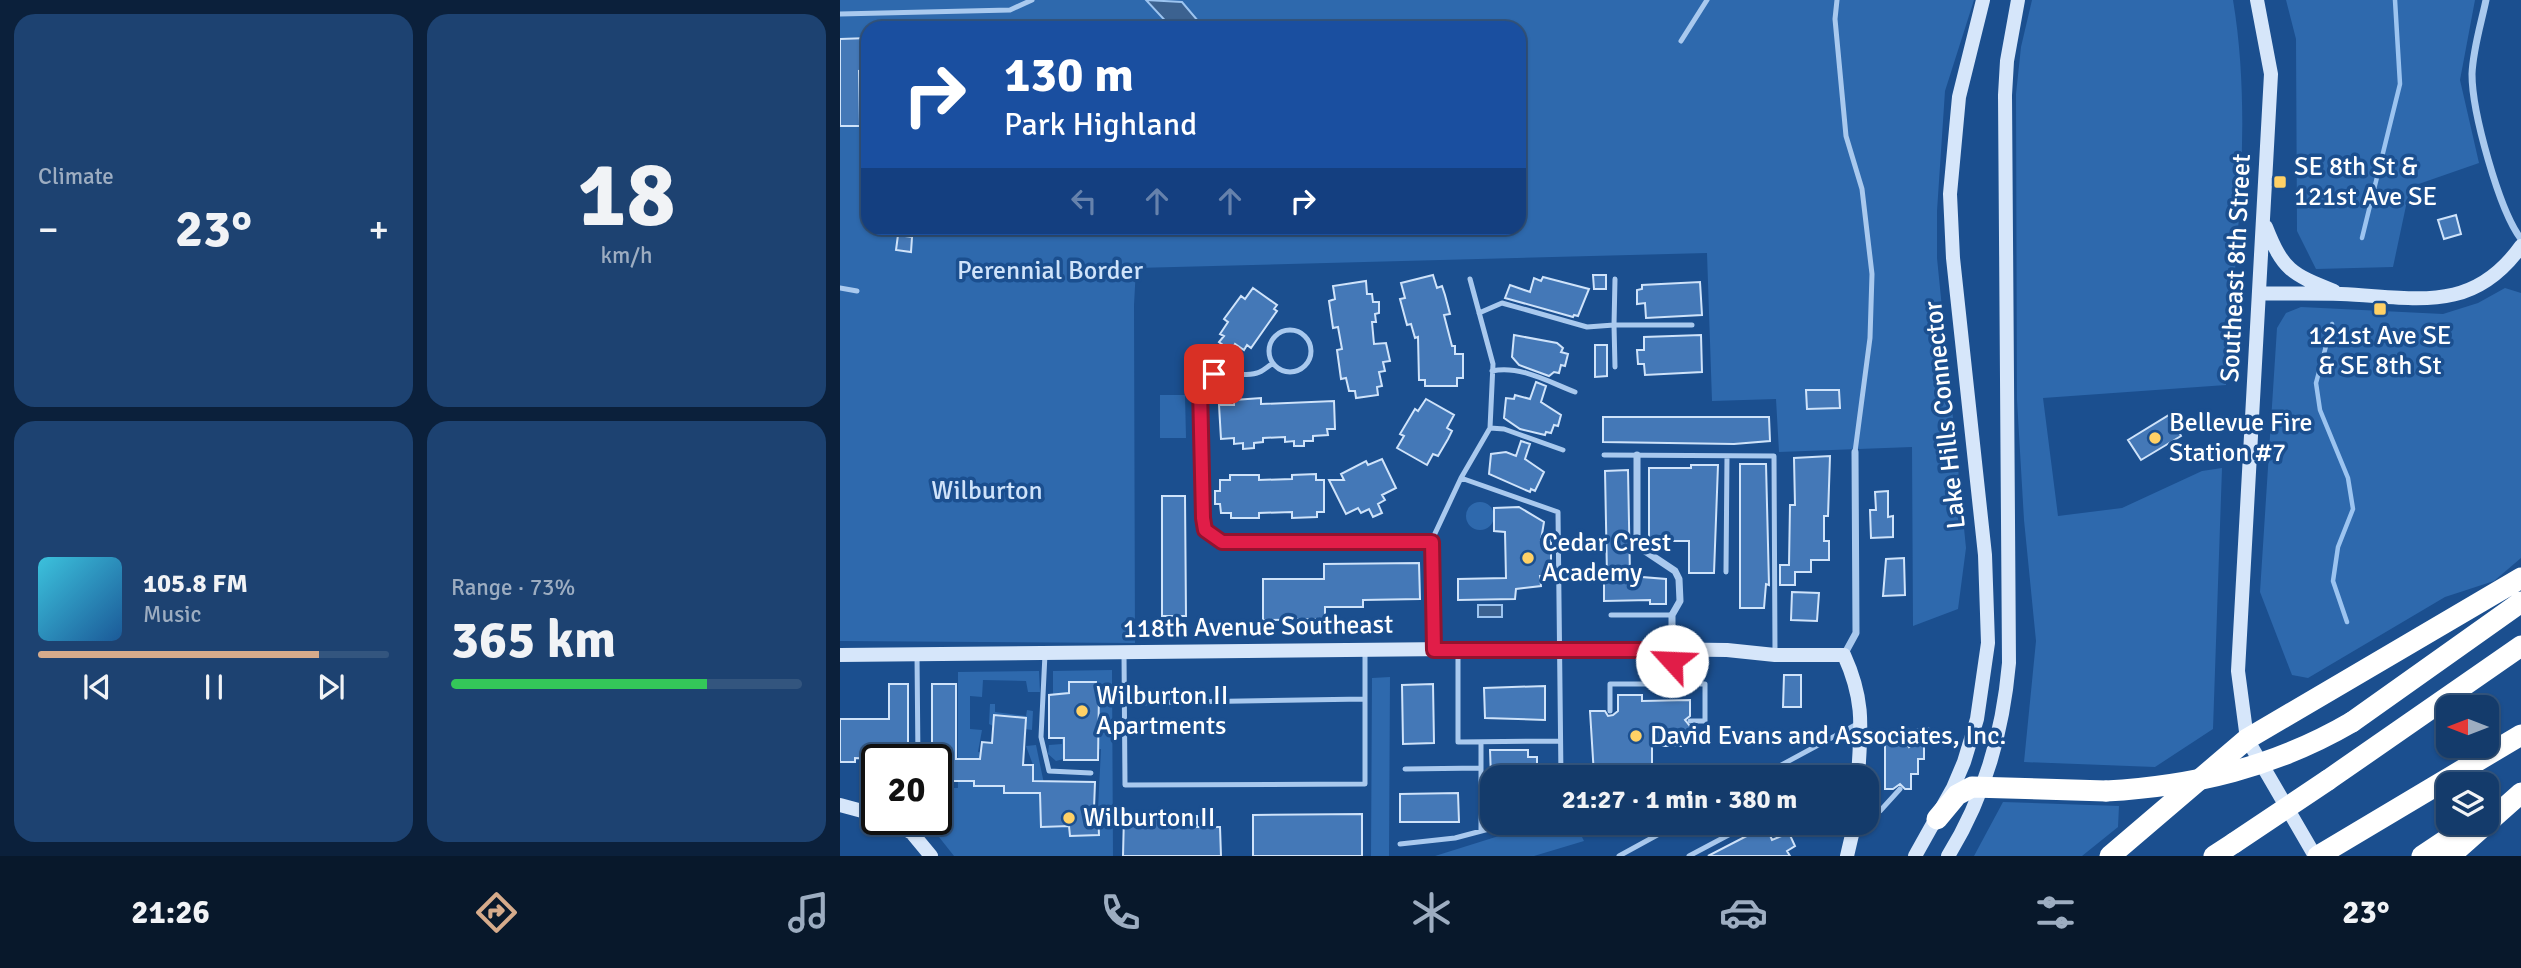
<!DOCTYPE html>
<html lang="en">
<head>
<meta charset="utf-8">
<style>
  :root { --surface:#143b6b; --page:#1d4271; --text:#f1f3f6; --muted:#9dadc1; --line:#33557e; --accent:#d6ab8b }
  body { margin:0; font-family:Signika,sans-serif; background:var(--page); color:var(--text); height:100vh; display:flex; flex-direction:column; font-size:26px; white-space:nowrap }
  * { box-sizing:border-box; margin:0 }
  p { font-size:23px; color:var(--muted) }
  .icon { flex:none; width:38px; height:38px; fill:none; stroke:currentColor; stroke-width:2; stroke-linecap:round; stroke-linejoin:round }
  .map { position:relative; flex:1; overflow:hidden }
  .side { display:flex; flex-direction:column; gap:14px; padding:14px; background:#0b203b; width:840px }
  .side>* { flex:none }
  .banner { position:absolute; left:21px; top:21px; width:665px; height:214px; border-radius:21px; box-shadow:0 2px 5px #0004,0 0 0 2px var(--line); background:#1a4fa0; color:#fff; overflow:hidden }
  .needle { width:46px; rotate:270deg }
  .controls { position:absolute; left:1596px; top:695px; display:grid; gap:14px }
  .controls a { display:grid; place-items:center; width:63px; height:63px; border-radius:14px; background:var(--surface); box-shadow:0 2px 5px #0004,0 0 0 2px var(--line); font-size:35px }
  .speed { position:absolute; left:21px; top:744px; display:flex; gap:14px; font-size:35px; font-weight:700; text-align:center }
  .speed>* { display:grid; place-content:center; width:91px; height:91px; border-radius:50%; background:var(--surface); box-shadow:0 2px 5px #0004,0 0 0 2px var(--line); line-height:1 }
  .speed .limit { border:4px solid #111; border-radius:10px; background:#fff; color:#111 }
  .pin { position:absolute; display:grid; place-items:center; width:60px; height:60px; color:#fff; margin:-30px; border-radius:14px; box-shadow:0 4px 10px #0006 }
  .me { position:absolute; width:77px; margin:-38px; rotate:295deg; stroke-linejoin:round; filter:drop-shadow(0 0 5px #0008) }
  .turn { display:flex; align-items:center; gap:24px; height:147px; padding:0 28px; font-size:32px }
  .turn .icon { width:91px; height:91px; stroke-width:2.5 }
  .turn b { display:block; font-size:49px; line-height:60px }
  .lanes { display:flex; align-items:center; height:66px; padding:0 28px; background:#0003; justify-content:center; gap:35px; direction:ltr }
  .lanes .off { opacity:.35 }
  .big { font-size:52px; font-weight:700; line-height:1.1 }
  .side .widget { flex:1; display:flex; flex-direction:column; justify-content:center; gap:10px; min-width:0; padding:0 24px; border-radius:21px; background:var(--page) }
  .side .dial { align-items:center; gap:0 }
  .dial b { font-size:91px; line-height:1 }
  .song { display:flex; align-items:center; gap:21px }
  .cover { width:84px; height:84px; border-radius:10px; background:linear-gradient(135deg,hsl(190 70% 55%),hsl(210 70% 35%)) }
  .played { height:7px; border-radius:4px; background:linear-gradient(90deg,var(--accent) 80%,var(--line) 80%) }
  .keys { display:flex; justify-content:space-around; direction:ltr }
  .heat { display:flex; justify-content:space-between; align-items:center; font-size:38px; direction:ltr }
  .charge { height:10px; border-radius:5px; background:linear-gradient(90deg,#34c759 73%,var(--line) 0) }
  .side .tiles { flex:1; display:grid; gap:14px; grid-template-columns:repeat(2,1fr) }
  .trip { position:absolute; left:640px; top:765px; width:399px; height:70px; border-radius:21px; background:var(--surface); box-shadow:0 2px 5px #0004,0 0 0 2px var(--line); font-weight:700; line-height:70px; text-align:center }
  .menu { display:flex; height:112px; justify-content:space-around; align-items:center; background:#08182b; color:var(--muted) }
  .menu .icon { width:49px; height:49px }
  .menu .active { color:var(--accent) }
  .menu b { font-size:32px; color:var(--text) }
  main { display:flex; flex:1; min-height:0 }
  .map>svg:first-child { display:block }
  .green { fill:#2e69ad; fill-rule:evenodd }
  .water { fill:#3c6290; stroke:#9cc4f0; stroke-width:2 }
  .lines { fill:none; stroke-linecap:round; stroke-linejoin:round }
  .stream { stroke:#9cc4f0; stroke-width:4.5 }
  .building { fill:#4478b7; stroke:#cfe3fa; stroke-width:2 }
  .lane { stroke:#a9c9ee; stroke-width:5 }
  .street { stroke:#a9c9ee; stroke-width:7 }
  .secondary { stroke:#d6e6fa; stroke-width:14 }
  .highway { stroke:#fff; stroke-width:21 }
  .highway-bridge { stroke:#fff; stroke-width:21 }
  .route-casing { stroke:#92132f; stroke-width:18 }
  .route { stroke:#e11d48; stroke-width:12 }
  .poi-dot { fill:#ffd166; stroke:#1b4f8f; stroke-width:2.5 }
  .labels { text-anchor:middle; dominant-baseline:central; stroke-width:7; stroke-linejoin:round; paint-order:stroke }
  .poi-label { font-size:26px; fill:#fff; stroke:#1b4f8f; text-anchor:start }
  .street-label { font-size:26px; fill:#fff; stroke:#1b4f8f }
  .park-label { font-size:26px; fill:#cfe3fa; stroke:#1b4f8f }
</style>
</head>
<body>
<main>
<section class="side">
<div class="tiles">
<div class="widget"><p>Climate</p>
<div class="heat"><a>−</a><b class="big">23°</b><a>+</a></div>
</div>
<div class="widget dial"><b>18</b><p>km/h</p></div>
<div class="widget">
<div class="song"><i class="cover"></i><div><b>105.8 FM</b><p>Music</p></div></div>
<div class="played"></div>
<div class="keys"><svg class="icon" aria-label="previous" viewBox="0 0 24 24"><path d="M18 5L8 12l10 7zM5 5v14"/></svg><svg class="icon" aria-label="pause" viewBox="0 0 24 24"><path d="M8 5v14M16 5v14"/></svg><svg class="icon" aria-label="next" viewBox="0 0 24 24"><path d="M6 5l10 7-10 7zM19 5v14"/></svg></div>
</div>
<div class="widget"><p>Range · 73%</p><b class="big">365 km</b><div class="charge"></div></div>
</div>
</section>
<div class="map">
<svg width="1681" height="856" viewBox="0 0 1681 856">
  <rect width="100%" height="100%" fill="#1b4f8f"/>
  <path class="green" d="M0,0H1134L1105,91L1097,211V258L1126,548L1118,609L1073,626L1072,447L939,452L936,399L872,401L867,253L296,268L294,305L295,643L0,641ZM28,28H679V228H28Z
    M1192,0H1393C1414,125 1394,259 1386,385L1203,398L1218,516L1282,508L1362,471L1382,468L1373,729L1315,767L1184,762L1196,641L1184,520L1177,400L1176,94L1181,47Z
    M1446,0H1635L1620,80L1639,163L1570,187L1553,267L1476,269L1457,231L1456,39Z
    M1665,288L1681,293V558L1654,581L1605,597L1468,678L1452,675L1420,592L1437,328L1446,313L1461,307L1603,314L1638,303Z
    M320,395H345L346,438H320Z
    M626 516a14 14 0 1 1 28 0a14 14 0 1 1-28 0Z
    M272,670L273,856H114L99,837L96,788H118V672L199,671L200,692H188L186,681L143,680L142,697L130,696V729L142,730L138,752L145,753V759H134V786H164V793L193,792V765L186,746L196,745L208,803L201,827L229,826L230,836L258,809L261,749L216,761L208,754L209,745L222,744V695H213V671Z
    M550,677L549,856H531L532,678Z
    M150,704H155V712L186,716L187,710L193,711L192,730L185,729L186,718L154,715L153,726L149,724Z
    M1163,802L1279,806L1278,827L1242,856H1134Z
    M704,822L735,823L744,841L694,856H595Z"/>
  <path class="water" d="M306,0L342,2L364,28H332Z
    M638,605H662V617H638Z"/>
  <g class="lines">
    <path class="stream" d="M1522,238L1560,84L1555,0
      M1492,324L1476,383L1480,410L1508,478L1513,509L1498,547L1493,581L1507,622"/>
  </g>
  <path class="building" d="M28,38V70L19,71L20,126H0V39Z
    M1616,215L1621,234L1604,239L1598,220Z
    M58,235L72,237L71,252L56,250Z
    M593,275L597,288L602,286L605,295L610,314L604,315L612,346H615V354H623V378H617V386H585V380H579L578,337L575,338L571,324L567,325L560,299L565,298L561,283Z
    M753,275H766V289H754Z
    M703,277L749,289L738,316L734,315L733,317L665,298L670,285L690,292L694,278L701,281Z
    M526,281L527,294H532L533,302H539V313L535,314L536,322H532L534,344L546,343L550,361L543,362L545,371L539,372L542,386L537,387L538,395L516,398L515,391H509L506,378L501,379L497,350L502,349L498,327L493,328L489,301L495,299L493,286Z
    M860,282L862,315L806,318L805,303L797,304V290L802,289V285Z
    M413,288L437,305L434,309L437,311L411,348L407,345L404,350L395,344L391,351L379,342L384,336L380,334L388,322L384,319L401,296L405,299Z
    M674,335L717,343L723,348L721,352L728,354L725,366L721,365L719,373L714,372L709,376L679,365L672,357Z
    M861,335L862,372L805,375L804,364H798L797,350H804V337Z
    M755,345H767V376L755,377Z
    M696,382L706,386L701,402L721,415L718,426L714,425L711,433L706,432L705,435L680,429L664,418L666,398L674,399L675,395L690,399Z
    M966,390H999L1000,408L967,409Z
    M421,398V404L494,401L495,429H487L488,435L473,436V441H464V446H454V441L445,442V437L423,438V442L414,443V448L403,449V443L394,444V438L381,439L379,405H394V400Z
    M586,399L614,415L607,428L612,431L608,439L598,456L593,454L587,465L557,448L564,436L560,434L575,409L578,411Z
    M1329,415L1341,436L1301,460L1288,440Z
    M763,417H929L930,441L894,444L763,442Z
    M681,441L690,444L685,459L704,472L695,491L691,489L690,492L649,474L651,454L666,452L676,456Z
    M990,456L988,516H984V541H989V560H971V572H955V585H940V565H949L950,505H955L954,458Z
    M542,459L556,488L542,495L545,500L538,504L542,513L533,517L529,509L521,513L518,508L506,514L489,480H504L501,474L526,461L528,465Z
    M900,464H926L929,585L926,584L924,608H900Z
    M851,465H878L874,573H849V541H809V468H851Z
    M788,470L790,576L826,579V604H810V600L764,601V575H767L765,471Z
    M476,474V480H484V512H477V517L452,518V512L419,513V518H391V513H381L380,504H375V491H380V480H390V475H419V480L452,479V475Z
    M1048,491V517L1053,516V537L1031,538L1030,510H1036L1035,492Z
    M322,496H345L346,616H322Z
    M679,507L704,522L701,540H711V576H700L701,586L676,589L675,599L618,600V579L666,578L665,532L654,531V508Z
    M1064,558L1065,595L1043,596L1046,559Z
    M579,563L580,599L523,600V607H485V619L423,620V579H484V564Z
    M952,592L979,593L977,621L951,620Z
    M944,675H961V707H943Z
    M229,682H256V691H259L258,760H224V738H209V695L229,693Z
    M49,684H68V760L15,758V762H0V719H49Z
    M92,684H116V759H140L142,742L152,743L154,715L186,718L183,765H193V781L255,782L254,809H258L259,835L230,836L229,826L201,827L200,793H164V786H134V781H96V760H92Z
    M593,684L594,743L563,744L562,685Z
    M705,686V720L645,718L644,688Z
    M778,695H802V701L850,700V716L845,720L850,726V735H841V746H812V765H789V775H754L750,711H765L768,716L773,715L778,711Z
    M1045,742H1065L1069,747L1075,742H1084V759H1078V774H1071V789H1065L1060,784L1053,789H1045Z
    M650,750H688V757H697V777H651Z
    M618,793L619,822H560V794Z
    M522,814V856H413V815Z
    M284,815L357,816V827H380L381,856H283Z
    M926,826L932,840L949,833L955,846L947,851L950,856H868Z"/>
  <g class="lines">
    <path class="lane" d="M997,0L995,19L1006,136L1022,189L1032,274L1030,338L1015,452
      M0,14L170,10L192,0
      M841,41L867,0
      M775,279L774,325H852
      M0,288L17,291
      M639,313L662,303L747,327L774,325L775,367
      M429 351a21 21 0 1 1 42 0a21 21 0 1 1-42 0Z
      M432,364C428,366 422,372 417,373C396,379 374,365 361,389L363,518L365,530L382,542H591L621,478L650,428L653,364L630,279
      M652,371C680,365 709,382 735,392
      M650,428L664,429L723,450
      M764,455L934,456L935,652
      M621,478L718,512L721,777
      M591,542L594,648
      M886,572L887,456
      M771,615H832
      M832,650V684
      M618,651V742L720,741
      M205,654L201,737L209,771L251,773
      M284,654L285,785L525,784V651
      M77,655L78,760
      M284,703L525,699
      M770,711V684H865V721H850
      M1070,731L1088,730
      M1047,733L1070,731V742
      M641,742V830
      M565,769L641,768
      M919,777L1019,723
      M1027,811H1040L1060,789
      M947,822L959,830L993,822
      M560,844L615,838L664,825
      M779,856L841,822
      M849,856L913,822"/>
    <path class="street" d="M1646,0C1641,24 1633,49 1632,74C1632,112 1659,210 1681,239
      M797,455V538L805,551L835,571L839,579L840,601L832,615V650
      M1004,655L1016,633L1015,452"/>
    <path class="secondary" d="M1417,0L1431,74L1398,671L1407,739L1475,856
      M1426,227C1443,270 1451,274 1494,291
      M1420,293C1447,294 1474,293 1501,294C1574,297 1632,315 1681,246
      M0,655L719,648L887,650L935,655H1004C1025,701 1021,728 1018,777
      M0,805L37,815
      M48,819L72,833L91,856
      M1007,856L1015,822
      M1075,856L1113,788L1124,762L1137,719L1148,643L1145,555L1113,258L1110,194L1119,97L1143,0
      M1108,856C1144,798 1163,731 1169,663L1165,95L1167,61L1178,0"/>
    <path class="highway" d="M1512,722L1681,602
      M1488,780L1681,646
      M1097,819L1117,795L1132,787L1266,791
      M1270,856L1407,739L1681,578
      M1374,856L1394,843
      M1478,856L1681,735
      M1582,856L1624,828
      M1610,856L1681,793"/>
    <path class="highway-bridge" d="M1266,791C1354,786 1435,767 1512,722
      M1394,843L1488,780"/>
  </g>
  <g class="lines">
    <defs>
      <path id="route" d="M374,374L366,378L360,388L363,518L365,530L382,542H592L594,650H832V661"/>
    </defs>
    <use href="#route" class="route-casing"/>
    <use href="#route" class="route"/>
  </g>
  <g class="poi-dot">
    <rect x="1433" y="175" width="14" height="14" rx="3.5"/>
    <rect x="1533" y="302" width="14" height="14" rx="3.5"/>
    <circle cx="1315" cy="438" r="7"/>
    <circle cx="688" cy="558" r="7"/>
    <circle cx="242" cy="711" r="7"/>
    <circle cx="796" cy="736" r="7"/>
    <circle cx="229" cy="818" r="7"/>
  </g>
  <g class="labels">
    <g class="poi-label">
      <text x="1454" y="167">SE 8th St &amp;<tspan x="1454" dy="30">121st Ave SE</tspan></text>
      <text x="1540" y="336" text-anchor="middle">121st Ave SE<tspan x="1540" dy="30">&amp; SE 8th St</tspan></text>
      <text x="1329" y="423">Bellevue Fire<tspan x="1329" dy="30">Station #7</tspan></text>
      <text x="702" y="543">Cedar Crest<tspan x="702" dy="30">Academy</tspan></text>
      <text x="256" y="696">Wilburton II<tspan x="256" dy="30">Apartments</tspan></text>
      <text x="810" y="736">David Evans and Associates, Inc.</text>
      <text x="243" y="818">Wilburton II</text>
    </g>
    <g class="street-label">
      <text transform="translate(1396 268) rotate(-87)">Southeast 8th Street</text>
      <text transform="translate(1105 415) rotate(-96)">Lake Hills Connector</text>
      <text transform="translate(418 627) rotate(-1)">118th Avenue Southeast</text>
    </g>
    <g class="park-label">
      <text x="210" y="271">Perennial Border</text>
      <text x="147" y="491">Wilburton</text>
    </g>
  </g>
</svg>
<div class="controls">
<a><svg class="needle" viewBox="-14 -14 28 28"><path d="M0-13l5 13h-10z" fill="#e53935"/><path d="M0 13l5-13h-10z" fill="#9dadc1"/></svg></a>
<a><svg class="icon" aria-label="layers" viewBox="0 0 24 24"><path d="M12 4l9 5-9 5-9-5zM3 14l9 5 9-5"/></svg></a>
</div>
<div class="speed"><div class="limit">20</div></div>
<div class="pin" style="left:374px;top:374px;background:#d93025"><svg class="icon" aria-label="arrive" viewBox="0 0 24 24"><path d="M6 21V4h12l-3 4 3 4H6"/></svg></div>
<svg class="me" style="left:832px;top:661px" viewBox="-20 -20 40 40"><circle r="19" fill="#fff"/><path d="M0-13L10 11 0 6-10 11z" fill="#e11d48"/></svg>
<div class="trip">21:27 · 1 min · 380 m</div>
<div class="banner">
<div class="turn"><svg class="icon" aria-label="right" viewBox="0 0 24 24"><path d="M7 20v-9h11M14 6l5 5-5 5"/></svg><div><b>130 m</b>Park Highland</div></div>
<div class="lanes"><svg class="icon off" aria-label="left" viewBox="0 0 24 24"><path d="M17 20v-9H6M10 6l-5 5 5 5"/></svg><svg class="icon off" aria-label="ahead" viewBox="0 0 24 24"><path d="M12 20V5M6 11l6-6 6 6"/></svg><svg class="icon off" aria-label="ahead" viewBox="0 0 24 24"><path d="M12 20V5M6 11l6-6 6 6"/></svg><svg class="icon" aria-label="right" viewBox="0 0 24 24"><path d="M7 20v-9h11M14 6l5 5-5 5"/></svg></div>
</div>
</div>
</main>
<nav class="menu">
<b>21:26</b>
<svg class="icon active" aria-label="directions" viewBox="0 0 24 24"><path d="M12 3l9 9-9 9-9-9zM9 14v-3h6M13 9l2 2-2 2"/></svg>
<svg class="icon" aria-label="music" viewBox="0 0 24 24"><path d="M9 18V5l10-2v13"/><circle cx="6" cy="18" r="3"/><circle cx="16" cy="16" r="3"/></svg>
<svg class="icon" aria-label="phone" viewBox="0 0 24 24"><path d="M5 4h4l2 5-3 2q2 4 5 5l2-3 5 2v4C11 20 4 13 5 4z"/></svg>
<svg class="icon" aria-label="climate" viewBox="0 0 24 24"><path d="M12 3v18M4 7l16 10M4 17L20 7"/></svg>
<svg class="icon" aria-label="car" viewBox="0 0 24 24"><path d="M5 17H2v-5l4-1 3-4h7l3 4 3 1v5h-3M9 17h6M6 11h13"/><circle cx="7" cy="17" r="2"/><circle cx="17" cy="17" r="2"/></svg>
<svg class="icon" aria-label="filters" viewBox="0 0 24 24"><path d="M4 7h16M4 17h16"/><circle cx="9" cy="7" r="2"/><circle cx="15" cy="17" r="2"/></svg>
<b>23°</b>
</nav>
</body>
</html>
